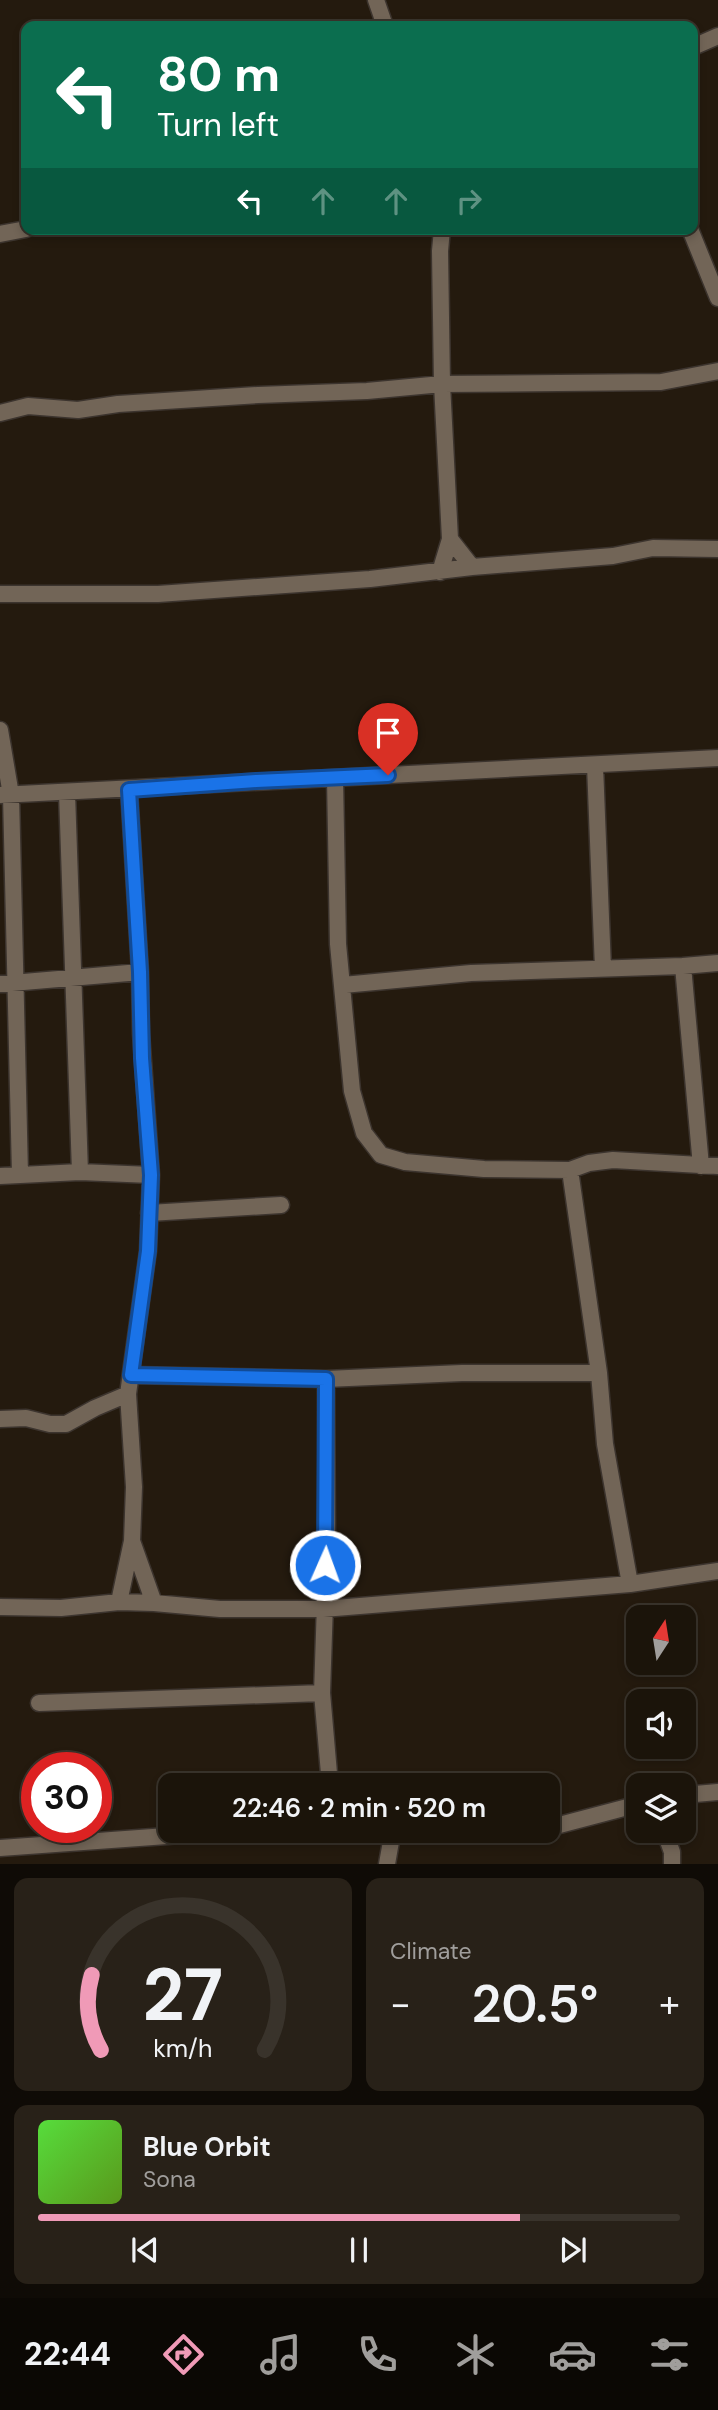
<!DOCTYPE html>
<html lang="en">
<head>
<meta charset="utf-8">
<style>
  :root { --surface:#1b140a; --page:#282118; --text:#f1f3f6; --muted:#a09e9c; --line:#39332b; --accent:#f09ab7 }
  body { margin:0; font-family:"DM Sans",sans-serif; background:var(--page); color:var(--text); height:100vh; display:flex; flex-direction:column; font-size:26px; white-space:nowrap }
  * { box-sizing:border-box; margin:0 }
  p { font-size:23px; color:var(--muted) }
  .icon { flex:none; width:38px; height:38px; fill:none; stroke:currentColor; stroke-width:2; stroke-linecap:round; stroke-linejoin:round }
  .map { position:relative; height:1864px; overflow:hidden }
  .drawer { display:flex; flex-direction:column; gap:14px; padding:14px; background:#0f0b06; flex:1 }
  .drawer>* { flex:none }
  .hud { position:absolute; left:21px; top:21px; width:677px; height:214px; border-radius:14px; box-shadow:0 4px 10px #0003,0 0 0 2px var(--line); background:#0b6e4f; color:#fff; overflow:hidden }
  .needle { width:46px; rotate:12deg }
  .fabs { position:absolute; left:626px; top:1605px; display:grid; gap:14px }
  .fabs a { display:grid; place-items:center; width:70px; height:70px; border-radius:14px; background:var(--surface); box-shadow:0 4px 10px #0003,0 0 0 2px var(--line); font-size:35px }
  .speed { position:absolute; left:21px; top:1752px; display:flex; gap:14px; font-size:35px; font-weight:700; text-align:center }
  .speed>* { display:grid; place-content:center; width:91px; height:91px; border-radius:50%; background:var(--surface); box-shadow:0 4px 10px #0003,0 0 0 2px var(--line); line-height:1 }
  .speed .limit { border:10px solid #d22; background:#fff; color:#111 }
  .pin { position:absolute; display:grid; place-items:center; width:60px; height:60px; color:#fff; margin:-72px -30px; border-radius:50% 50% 50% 0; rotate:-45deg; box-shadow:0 0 7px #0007 }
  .pin .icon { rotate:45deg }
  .me { position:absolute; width:77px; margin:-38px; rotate:2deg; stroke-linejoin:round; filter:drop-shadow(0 0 5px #0008) }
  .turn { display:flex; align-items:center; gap:24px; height:147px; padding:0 21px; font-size:32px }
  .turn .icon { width:91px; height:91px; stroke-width:2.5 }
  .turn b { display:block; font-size:49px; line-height:60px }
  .lanes { display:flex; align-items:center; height:66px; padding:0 21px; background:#0003; justify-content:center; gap:35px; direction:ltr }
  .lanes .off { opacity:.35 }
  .big { font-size:52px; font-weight:600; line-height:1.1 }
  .drawer .widget { flex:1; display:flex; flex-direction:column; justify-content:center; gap:10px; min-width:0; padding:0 24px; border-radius:14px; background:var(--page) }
  .drawer .dial { align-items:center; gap:0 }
  .dial svg { height:182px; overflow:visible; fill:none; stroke:var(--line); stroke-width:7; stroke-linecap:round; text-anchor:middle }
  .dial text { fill:var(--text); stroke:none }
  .song { display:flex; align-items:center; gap:21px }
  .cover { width:84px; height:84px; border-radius:10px; background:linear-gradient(135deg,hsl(110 70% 55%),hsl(90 70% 35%)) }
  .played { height:7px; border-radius:4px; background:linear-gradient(90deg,var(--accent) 75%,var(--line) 75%) }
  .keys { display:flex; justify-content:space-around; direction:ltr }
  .heat { display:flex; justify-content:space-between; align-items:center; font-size:38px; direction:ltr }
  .drawer .tiles { flex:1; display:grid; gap:14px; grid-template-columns:1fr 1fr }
  .widget:last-child { grid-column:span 2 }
  .trip { position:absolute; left:158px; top:1773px; width:402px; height:70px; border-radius:14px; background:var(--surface); box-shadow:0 4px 10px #0003,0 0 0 2px var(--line); font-weight:600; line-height:70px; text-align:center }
  .tab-bar { display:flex; height:112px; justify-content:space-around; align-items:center; background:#0b0804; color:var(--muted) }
  .tab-bar .icon { width:49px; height:49px }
  .tab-bar .selected { color:var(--accent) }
  .tab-bar b { font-size:32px; color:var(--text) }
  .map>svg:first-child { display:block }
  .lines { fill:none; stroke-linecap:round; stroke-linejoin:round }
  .minor-casing { stroke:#3c342e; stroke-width:19 }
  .minor { stroke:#726557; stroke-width:16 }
  .route-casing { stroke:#114b97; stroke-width:18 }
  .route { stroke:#1a73e8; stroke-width:12 }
</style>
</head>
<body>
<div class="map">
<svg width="718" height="1864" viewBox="0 0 718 1864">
  <rect width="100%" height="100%" fill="#241a0e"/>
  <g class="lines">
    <defs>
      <path id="minor" d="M376,0L385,26
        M693,47L718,36
        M442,229L440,251L442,384L661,382L718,371
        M690,229L718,298
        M0,234L26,229
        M0,413L28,406L78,410L118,404L258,395L367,391L442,384L450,539L440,572
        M450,539L472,567
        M0,594H158L370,579L472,567L613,556L653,548L718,549
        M0,730L11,795L20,1174
        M595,765L603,969
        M335,778L338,944L352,1091L364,1133L381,1155L405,1162L484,1169L570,1170L589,1163L613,1160L718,1166
        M67,793L80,1172
        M0,795L718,758
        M683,966L701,1166
        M0,984L140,972
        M343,985L471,973L683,966L718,963
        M570,1170L599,1373L605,1444L630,1584
        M0,1176L80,1172L151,1175
        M149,1213L281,1205
        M131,1375L326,1379L462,1373H599
        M326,1379L327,1544L322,1693L330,1785
        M0,1419L26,1418L50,1424H66L95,1408L128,1394
        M132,1541L154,1603
        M119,1602L132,1541L134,1487L128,1394L148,1251L151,1175L141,1033L140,972L129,790
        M0,1607L61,1608L119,1602L154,1603L220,1609H323L630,1584L718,1571
        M39,1703L322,1693
        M684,1795L718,1792
        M548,1828L639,1804
        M416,1830L478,1835L532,1830
        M664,1830L672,1852V1864
        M0,1848L250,1830
        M387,1864L393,1830"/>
    </defs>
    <use href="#minor" class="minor-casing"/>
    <use href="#minor" class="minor"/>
  </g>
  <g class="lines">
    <defs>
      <path id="route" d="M325,1565L326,1379L131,1375L148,1251L151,1175L142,1058L140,972L129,790L256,781L388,775"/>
    </defs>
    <use href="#route" class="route-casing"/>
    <use href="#route" class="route"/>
  </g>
</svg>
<div class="fabs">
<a><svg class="needle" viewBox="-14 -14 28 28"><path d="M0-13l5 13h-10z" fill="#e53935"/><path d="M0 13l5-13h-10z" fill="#a09e9c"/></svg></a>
<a><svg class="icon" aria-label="sound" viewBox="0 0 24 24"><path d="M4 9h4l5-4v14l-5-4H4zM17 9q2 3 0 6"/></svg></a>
<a><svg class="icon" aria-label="layers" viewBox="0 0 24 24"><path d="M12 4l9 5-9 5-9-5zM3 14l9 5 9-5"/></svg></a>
</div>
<div class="speed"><div class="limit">30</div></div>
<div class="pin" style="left:388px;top:775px;background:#d93025"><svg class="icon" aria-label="arrive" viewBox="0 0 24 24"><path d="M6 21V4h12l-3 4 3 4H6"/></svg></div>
<svg class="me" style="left:325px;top:1565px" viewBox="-20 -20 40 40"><circle r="17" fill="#1a73e8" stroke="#fff" stroke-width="3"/><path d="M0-11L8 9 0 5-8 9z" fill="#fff"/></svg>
<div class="trip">22:46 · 2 min · 520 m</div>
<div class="hud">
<div class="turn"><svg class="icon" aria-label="left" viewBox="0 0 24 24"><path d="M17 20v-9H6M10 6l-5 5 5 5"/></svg><div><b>80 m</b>Turn left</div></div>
<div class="lanes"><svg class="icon" aria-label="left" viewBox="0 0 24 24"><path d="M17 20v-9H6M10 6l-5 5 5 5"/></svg><svg class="icon off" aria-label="ahead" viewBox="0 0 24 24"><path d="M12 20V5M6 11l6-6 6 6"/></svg><svg class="icon off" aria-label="ahead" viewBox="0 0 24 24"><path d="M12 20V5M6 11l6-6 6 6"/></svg><svg class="icon off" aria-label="right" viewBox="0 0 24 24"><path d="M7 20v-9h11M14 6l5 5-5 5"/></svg></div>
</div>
</div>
<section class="drawer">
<div class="tiles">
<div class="widget dial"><svg viewBox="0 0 100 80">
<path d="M14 69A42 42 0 1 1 86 69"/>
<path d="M14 69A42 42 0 0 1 10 36" stroke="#f09ab7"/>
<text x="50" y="56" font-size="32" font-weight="700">27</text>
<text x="50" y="72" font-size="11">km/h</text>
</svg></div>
<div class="widget"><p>Climate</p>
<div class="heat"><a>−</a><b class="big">20.5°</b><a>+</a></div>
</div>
<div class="widget">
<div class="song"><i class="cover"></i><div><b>Blue Orbit</b><p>Sona</p></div></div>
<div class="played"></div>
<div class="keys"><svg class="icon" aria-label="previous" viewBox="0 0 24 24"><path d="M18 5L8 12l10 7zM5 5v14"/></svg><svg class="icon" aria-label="pause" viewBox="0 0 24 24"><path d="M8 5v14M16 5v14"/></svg><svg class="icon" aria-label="next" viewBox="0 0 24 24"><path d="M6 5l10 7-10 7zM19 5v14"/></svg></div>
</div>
</div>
</section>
<nav class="tab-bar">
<b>22:44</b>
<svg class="icon selected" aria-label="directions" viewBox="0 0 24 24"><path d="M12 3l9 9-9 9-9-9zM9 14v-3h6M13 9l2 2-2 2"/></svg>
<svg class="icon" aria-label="music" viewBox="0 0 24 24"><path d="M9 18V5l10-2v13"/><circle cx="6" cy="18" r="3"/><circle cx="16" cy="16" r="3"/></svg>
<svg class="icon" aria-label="phone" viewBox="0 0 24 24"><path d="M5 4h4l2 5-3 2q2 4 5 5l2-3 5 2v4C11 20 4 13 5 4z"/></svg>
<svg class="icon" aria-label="climate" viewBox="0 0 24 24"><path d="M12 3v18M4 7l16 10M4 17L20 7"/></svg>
<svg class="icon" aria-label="car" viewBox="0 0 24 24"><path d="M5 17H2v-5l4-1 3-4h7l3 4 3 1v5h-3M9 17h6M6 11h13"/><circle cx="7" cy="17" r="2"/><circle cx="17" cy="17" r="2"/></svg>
<svg class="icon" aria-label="filters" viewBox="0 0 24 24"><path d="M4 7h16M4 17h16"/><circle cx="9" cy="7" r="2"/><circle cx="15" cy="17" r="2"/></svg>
</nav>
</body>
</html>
